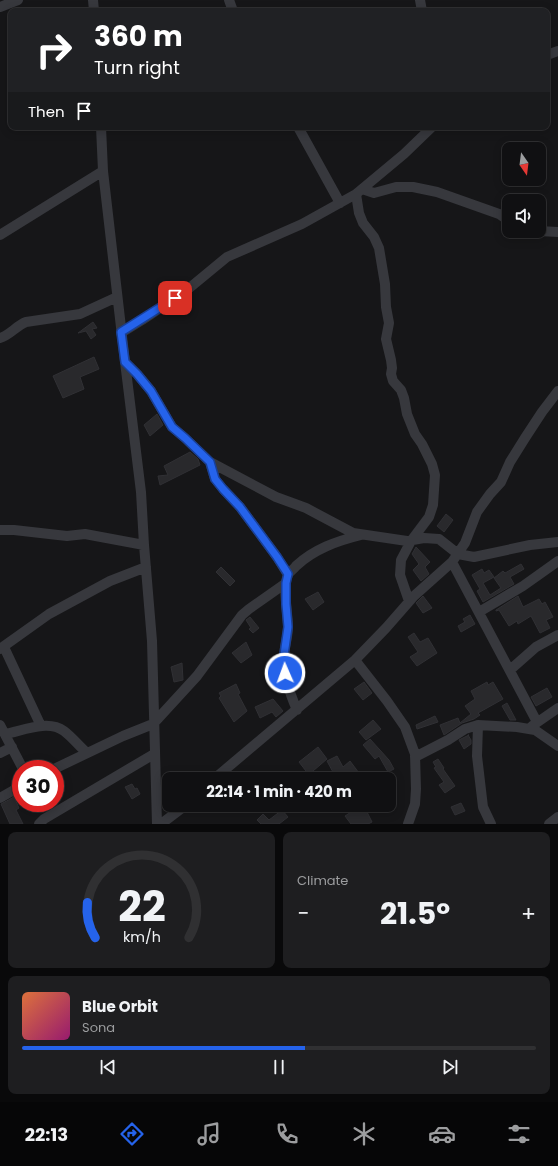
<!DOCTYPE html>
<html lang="en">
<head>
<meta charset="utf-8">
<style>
  :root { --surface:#101012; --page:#1e1e20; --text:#f1f3f6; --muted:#9c9d9f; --line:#303032; --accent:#2563eb }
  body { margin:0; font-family:Poppins,sans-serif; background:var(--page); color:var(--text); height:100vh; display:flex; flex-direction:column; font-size:15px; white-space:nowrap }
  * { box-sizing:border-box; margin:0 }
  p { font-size:13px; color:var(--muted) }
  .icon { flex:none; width:22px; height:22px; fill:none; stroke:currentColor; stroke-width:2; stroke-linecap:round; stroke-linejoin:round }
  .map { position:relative; height:824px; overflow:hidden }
  .details { display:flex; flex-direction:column; gap:8px; padding:8px; background:#09090a; flex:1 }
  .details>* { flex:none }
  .hud { position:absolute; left:8px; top:8px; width:542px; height:122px; border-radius:8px; box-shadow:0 2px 10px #0003,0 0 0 1px var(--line); background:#202124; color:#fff; overflow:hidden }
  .needle { width:26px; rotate:166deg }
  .tools { position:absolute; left:502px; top:142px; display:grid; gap:8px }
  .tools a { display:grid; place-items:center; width:44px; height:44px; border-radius:8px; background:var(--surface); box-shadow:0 2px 10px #0003,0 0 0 1px var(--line); font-size:20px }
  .speed { position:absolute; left:12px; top:760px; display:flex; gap:8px; font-size:20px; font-weight:700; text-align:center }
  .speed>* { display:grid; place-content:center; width:52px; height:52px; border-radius:50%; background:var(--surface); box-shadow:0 2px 10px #0003,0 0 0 1px var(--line); line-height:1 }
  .speed .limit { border:6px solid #d22; background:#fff; color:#111 }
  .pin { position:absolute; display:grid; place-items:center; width:34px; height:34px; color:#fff; margin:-17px; border-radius:8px; box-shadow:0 2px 6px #0006 }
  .me { position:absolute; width:44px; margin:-22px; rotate:358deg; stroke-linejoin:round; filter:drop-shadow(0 0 3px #0008) }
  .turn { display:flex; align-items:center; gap:14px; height:84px; padding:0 20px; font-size:18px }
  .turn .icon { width:52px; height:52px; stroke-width:2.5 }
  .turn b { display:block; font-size:28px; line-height:34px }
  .then { display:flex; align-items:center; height:38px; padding:0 20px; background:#0003; gap:8px; font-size:15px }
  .big { font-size:30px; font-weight:700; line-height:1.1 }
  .details .widget { flex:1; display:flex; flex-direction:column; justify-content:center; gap:6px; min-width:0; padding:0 14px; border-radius:8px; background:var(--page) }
  .details .dial { align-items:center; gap:0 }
  .dial svg { height:104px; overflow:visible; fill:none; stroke:var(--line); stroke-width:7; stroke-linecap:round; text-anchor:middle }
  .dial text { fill:var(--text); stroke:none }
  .song { display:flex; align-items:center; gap:12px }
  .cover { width:48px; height:48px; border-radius:6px; background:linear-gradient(135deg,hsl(20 70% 55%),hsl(320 70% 35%)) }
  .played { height:4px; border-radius:2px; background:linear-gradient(90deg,var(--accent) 55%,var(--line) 55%) }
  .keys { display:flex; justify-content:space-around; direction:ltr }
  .heat { display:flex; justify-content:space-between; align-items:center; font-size:22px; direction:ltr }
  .details .tiles { flex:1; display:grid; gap:8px; grid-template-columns:1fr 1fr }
  .widget:last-child { grid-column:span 2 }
  .trip { position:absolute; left:162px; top:772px; width:234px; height:40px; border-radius:8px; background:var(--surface); box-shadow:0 2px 10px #0003,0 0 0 1px var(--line); font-weight:700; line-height:40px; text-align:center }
  .menu { display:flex; height:64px; justify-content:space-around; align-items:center; background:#060607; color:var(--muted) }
  .menu .icon { width:28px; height:28px }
  .menu .on { color:var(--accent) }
  .menu b { font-size:18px; color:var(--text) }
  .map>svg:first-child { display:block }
  .building { fill:#29292c; stroke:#303034 }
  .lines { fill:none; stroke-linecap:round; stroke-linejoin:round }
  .minor { stroke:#37383d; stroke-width:10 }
  .route-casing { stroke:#184099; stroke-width:10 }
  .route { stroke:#2563eb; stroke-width:7 }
</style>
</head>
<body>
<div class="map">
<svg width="558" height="824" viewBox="0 0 558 824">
  <rect width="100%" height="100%" fill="#161618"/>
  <path class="building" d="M93,322L97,328L92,329L96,335L91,339L86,331L78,333Z
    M94,357L99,369L80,377L84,389L63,398L53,376Z
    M157,414L163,425L150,436L144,425Z
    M190,452L198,459L200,465L160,485L158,476L168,475L164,466Z
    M446,514L453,520L444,532L437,526Z
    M416,547L430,562L425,567L429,574L421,581L413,570L419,564L412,554Z
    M521,564L524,569L510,577L514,584L483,602L477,591L480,589L472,575L482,569L484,573L489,570L494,577L483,583L490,595L501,588L494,578L503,571L505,573Z
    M221,567L235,581L230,586L216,572Z
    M318,592L324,602L313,610L305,599Z
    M423,596L432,608L423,613L416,603Z
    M518,596L523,607L539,599L542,604L545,602L553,617L546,620L550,628L540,633L531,616L518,624L517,621L509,626L499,610L496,611V610Z
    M470,615L475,624L461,632L458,626L465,622L463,619Z
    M250,617L259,628L253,633L249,629L251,628L246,620Z
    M414,633L420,642L428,638L437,653L417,666L410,657L418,652L408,637Z
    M246,642L252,655L241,663L232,653Z
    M182,663L183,680L174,682L171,667Z
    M364,682L372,693L363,700L354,689Z
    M487,682L488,685L493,682L503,699L478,713L480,715L474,719L462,723L444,735L440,725L458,718L460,723L471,714L465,706L475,699L471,691Z
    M236,684L240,693L238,694L247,711L234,722L219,698L221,696L219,693Z
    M547,688L552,697L536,706L531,697Z
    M273,699L283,711L276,717L272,712L260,718L255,707Z
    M507,703L516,720H510L502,706Z
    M435,716L438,722L417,729L416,725Z
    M373,720L381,729L366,740L359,732Z
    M468,735L471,740V744L464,749L459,740L469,735Z
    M370,739L389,760L394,769L388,772L379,756L375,759L363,745Z
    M318,747L327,759L313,771L320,779H304L309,775L299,762Z
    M337,756L343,767L350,761L359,773L353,779H328L334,774L327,761Z
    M438,759L444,768L443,769L455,786L445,793L439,785L444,782L434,768L436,767L433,762Z
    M132,784L135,789L137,788L140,794L132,799L125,787Z
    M14,797L19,808L16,810L23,824H10L1,804Z
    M461,803L465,811L455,815L451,807Z
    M362,805H373L366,810L372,822L368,824H351L345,816Z
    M282,810L288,817L279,824H261L257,820L263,814L269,820Z"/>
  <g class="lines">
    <path class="minor" d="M93,0L94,11
      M229,0L233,11
      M420,0L422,11
      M0,7L18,0
      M547,55L558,51
      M101,127L103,171L125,362L141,492L144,545L152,641L157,824
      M298,127L340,203
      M362,189L374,193L396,187H413L437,192L499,214L509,221
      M356,194L359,213L363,223L374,237L379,248L385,284L386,307L389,323L386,339L391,360L392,368L391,374L393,381L401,390L404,398L407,414L415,434L422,444L432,464L435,475L433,505L429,517L411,541L401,560L400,575L409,601
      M539,231L558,232
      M0,235L103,171
      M121,333L142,320L187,290L227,257L302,224L356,194L404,154L432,127
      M0,338C10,335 16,326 26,322L80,314L117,297
      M125,362L137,374L151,391L172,427L185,438L210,462L276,497L306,508L353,533L407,541L424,538L439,539L458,554L474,557L530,545L558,542
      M210,462L215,479L223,489L240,507L277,557L288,575
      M0,530H14L67,536L85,534L144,545
      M452,562L537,722
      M479,612L523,586L558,561
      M4,647L41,726
      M0,649L49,614L110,581L146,567
      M355,660L387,701L405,727L415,754L416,789L415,804L408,824
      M510,670L536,647L558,635
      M297,710C289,692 283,674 284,654C285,645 288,636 288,627C288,613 282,587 288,575C289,572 294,569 296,566C314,549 337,541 361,535
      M0,725L23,769
      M478,725L477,756L483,807L491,824
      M532,726L558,708
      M5,734C22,731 48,719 64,731C72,737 79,746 87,753
      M0,753L12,747
      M415,757L448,740L465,729L478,725L517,727L535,730L558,746
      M54,769L123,736L153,724L197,676L242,615L249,609L286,583
      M214,779L355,660L386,628L414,596L452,562L465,543L477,512L490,494L501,482L510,462L525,438L542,412L558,391
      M0,798L21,786
      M39,824L44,819L154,754
      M161,824L186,805
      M549,824L558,817"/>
  </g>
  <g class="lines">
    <defs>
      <path id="route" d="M175,298L121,332L125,362L137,374L151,391L172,427L185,438L210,462L215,479L223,489L240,507L277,557L288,574L286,583V604L288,627L284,655L285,673"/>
    </defs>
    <use href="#route" class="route-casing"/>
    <use href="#route" class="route"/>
  </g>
</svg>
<div class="tools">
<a><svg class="needle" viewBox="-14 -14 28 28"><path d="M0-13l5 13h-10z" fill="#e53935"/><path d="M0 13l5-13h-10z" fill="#9c9d9f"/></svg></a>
<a><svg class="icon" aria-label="sound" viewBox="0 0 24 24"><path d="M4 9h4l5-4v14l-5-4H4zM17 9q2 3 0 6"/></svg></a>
</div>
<div class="speed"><div class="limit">30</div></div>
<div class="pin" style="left:175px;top:298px;background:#d93025"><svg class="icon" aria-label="arrive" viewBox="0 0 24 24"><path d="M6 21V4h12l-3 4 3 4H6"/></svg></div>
<svg class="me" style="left:285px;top:673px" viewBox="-20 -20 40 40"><circle r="17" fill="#2563eb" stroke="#fff" stroke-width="3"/><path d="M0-11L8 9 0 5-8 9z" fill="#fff"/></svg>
<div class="trip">22:14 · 1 min · 420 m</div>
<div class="hud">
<div class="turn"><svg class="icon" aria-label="right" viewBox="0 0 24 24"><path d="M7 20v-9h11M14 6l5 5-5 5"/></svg><div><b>360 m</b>Turn right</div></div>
<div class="then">Then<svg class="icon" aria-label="arrive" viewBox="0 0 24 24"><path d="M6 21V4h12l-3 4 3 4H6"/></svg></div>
</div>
</div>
<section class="details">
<div class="tiles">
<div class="widget dial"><svg viewBox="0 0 100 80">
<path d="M14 69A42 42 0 1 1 86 69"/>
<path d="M14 69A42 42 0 0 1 8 42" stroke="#2563eb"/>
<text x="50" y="56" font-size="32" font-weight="700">22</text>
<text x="50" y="72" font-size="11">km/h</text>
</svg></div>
<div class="widget"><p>Climate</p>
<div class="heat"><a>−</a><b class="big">21.5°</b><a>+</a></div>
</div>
<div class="widget">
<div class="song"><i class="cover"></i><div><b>Blue Orbit</b><p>Sona</p></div></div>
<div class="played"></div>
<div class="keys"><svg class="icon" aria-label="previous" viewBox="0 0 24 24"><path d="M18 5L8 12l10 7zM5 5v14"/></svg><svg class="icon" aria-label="pause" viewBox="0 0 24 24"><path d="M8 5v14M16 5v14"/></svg><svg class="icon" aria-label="next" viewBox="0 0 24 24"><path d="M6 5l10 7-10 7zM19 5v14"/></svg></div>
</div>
</div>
</section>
<nav class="menu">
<b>22:13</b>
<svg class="icon on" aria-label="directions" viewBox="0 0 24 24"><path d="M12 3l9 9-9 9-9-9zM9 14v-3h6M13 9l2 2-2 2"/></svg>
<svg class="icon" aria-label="music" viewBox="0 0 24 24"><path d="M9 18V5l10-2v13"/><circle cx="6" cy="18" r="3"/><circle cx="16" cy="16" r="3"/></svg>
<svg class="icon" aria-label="phone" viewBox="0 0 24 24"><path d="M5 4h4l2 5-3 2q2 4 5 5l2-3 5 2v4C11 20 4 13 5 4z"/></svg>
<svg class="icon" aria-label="climate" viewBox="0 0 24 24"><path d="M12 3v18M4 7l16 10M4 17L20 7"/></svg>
<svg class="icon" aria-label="car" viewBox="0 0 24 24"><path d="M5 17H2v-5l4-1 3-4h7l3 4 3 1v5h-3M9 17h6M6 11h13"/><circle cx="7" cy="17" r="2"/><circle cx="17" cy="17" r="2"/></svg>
<svg class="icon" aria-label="filters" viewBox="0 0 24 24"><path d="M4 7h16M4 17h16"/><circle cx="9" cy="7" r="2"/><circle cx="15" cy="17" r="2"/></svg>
</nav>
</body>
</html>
